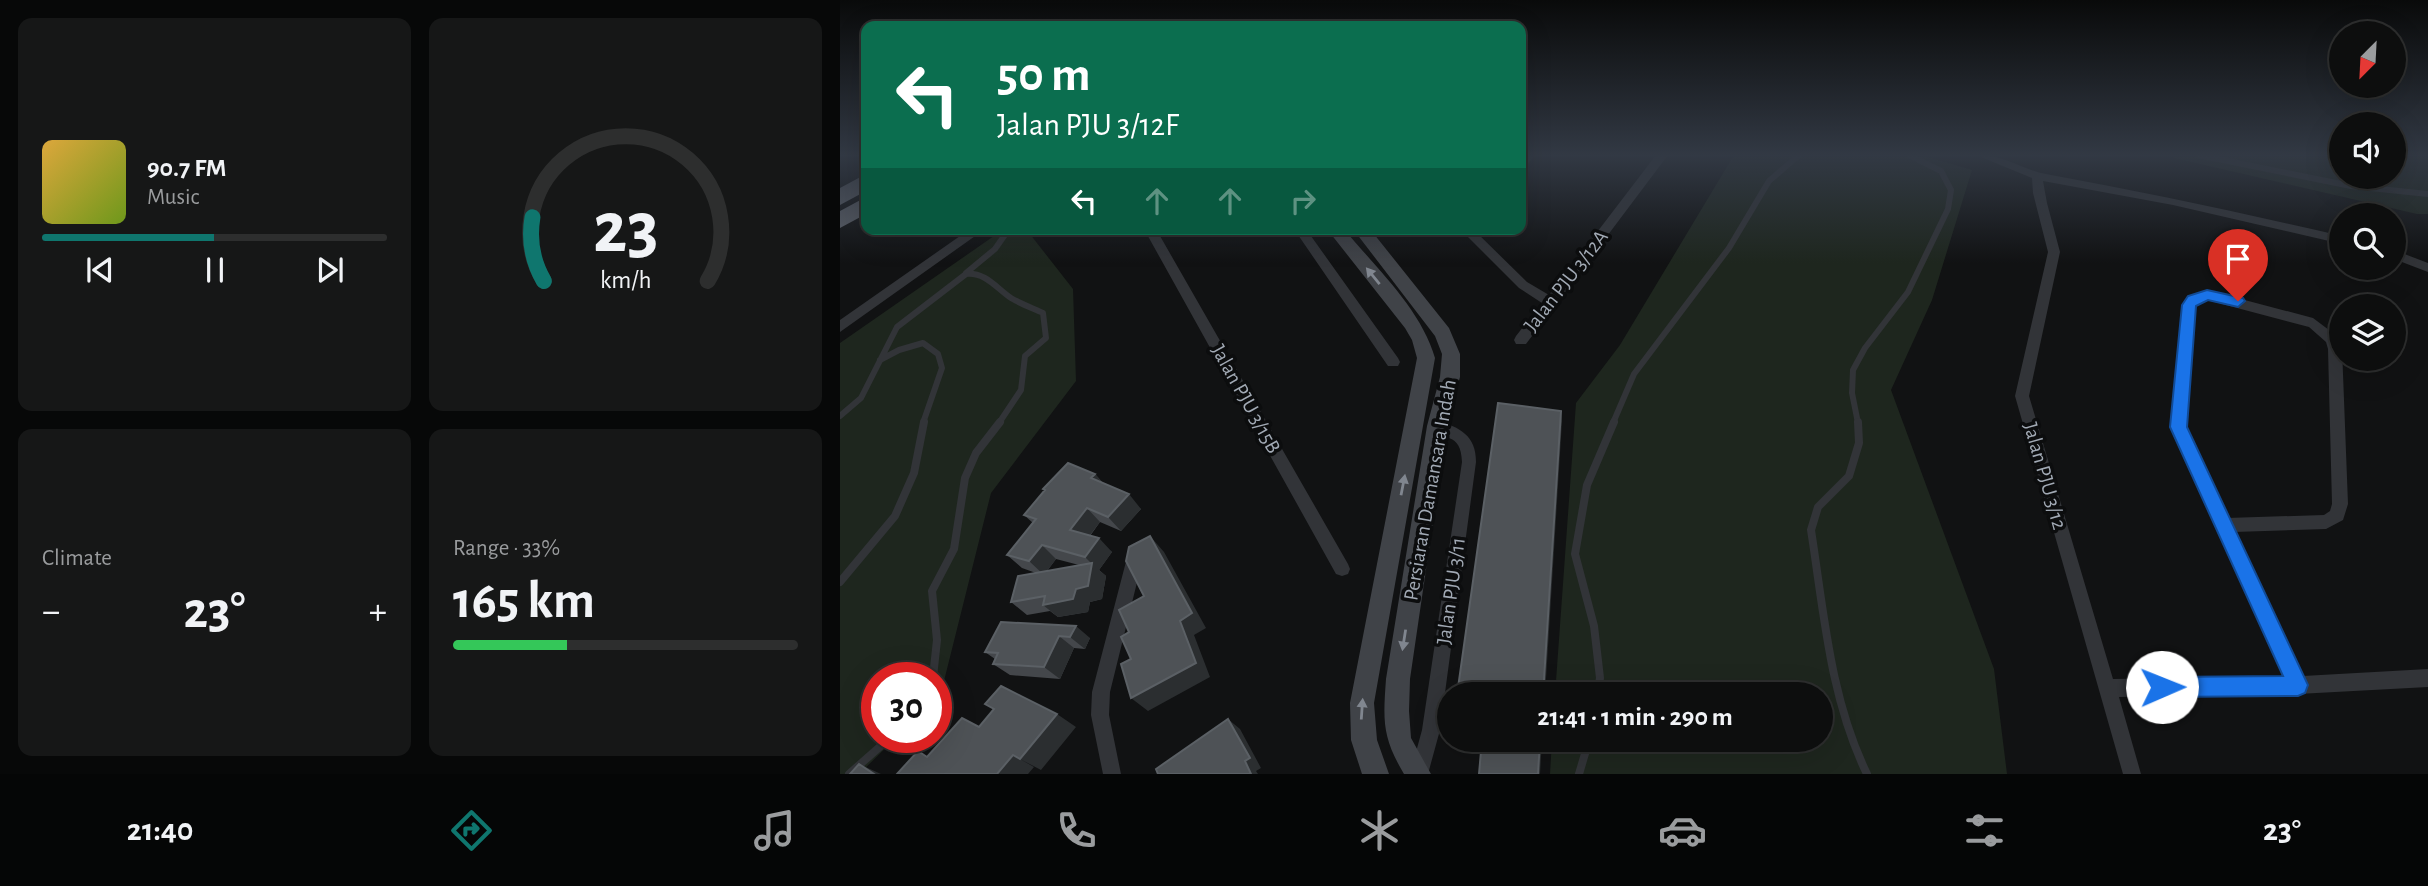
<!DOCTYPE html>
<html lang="en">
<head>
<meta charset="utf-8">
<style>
  :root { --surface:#0d0e0e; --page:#161717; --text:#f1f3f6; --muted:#9a9c9e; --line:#2d2e2e; --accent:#0f766e }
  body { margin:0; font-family:"Alegreya Sans",sans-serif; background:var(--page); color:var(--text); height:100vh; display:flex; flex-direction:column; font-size:26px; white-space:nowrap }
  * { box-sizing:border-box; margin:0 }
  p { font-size:23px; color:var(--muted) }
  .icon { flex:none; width:38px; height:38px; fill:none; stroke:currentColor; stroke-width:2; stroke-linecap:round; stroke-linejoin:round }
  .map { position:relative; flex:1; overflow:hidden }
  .drawer { display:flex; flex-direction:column; gap:18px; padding:18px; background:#070808; width:840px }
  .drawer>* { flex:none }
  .banner { position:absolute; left:21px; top:21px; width:665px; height:214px; border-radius:14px; box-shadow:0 7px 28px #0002,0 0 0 2px var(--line); background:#0b6e4f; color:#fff; overflow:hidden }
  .needle { width:46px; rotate:204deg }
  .tools { position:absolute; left:1489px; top:21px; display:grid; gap:14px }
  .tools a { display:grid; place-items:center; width:77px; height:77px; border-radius:50%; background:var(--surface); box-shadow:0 7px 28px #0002,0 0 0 2px var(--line); font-size:35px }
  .speed { position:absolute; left:21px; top:662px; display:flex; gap:14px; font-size:35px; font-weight:700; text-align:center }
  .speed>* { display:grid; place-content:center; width:91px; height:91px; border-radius:50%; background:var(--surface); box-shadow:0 7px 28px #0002,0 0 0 2px var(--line); line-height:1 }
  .speed .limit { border:10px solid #d22; background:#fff; color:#111 }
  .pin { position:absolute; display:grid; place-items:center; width:60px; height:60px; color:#fff; margin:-72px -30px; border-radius:50% 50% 50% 0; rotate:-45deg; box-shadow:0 0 7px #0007 }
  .pin .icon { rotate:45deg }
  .me { position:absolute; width:77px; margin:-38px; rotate:89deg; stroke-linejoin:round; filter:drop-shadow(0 0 5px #0008) }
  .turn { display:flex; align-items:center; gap:24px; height:147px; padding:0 21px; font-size:32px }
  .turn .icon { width:91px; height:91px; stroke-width:2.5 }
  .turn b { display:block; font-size:49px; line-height:60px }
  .lanes { display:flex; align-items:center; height:66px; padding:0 21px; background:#0003; justify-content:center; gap:35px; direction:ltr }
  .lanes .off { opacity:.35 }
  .big { font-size:52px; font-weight:700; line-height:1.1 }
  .drawer .widget { flex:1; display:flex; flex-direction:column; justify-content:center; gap:10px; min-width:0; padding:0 24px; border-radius:14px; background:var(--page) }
  .drawer .dial { align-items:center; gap:0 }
  .dial svg { height:182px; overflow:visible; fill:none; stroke:var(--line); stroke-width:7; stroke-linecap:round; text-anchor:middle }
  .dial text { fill:var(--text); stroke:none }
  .song { display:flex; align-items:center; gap:21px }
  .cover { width:84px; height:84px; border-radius:10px; background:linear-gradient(135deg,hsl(40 70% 55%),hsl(80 70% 35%)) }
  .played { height:7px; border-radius:4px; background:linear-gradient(90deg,var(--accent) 50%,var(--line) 50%) }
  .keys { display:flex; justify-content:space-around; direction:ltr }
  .heat { display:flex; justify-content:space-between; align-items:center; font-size:38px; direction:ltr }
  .charge { height:10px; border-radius:5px; background:linear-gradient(90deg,#34c759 33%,var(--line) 0) }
  .drawer .tiles { flex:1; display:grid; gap:18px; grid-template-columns:repeat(2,1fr) }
  .trip { position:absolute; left:597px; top:682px; width:396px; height:70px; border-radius:35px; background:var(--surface); box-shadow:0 7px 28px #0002,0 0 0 2px var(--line); font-weight:700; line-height:70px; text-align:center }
  .dock { display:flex; height:112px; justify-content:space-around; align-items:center; background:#050606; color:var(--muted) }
  .dock .icon { width:49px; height:49px }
  .dock .on { color:var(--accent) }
  .dock b { font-size:32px; color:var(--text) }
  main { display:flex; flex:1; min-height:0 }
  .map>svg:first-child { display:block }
  .green { fill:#1e261e }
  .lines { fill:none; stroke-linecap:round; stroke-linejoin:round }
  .lane-far1 { stroke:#323438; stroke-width:6 }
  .lane { stroke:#323438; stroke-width:8 }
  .street { fill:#323438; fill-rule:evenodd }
  .secondary { fill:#404348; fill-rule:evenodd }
  .highway { fill:#5e626a; fill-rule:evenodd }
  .wall { fill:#44474b; fill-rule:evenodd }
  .shaded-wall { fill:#2b2e30 }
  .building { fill:#4e5256; stroke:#5b6065; stroke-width:2 }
  .oneway { fill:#80868f }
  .route { fill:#1a73e8; stroke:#114b97; stroke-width:2 }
  .labels { text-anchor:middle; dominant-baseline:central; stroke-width:7; stroke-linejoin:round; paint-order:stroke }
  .street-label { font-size:21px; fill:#a2aab5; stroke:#0c0d0e }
</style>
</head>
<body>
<main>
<section class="drawer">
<div class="tiles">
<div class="widget">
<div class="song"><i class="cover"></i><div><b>90.7 FM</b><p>Music</p></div></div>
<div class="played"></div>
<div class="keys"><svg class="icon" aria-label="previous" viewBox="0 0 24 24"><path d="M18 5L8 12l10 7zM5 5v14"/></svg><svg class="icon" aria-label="pause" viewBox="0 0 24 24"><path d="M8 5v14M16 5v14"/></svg><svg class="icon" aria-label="next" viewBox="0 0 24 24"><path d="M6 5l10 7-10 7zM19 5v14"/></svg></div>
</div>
<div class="widget dial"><svg viewBox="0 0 100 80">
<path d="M14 69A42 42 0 1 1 86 69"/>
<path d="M14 69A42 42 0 0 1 9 41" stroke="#0f766e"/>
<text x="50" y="56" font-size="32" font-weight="700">23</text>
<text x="50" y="72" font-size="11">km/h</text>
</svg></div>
<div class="widget"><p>Climate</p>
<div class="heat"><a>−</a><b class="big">23°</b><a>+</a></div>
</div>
<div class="widget"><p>Range · 33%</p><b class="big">165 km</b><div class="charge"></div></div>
</div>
</section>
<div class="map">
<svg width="1588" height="774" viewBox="0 0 1588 774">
  <rect width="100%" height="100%" fill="#111213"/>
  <path class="green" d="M894,155H1081L1132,170L1092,300L1051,390L1154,669L1167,774H710L712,740H980V695H715L736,403L780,345Z
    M1321,155H1501L1502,177H1554V155H1588V214H1577Z
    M164,229H186L233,289L236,381L151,493L101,693L96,697V677H37V737H57L19,774H0V343Z"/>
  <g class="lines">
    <path class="lane-far1" d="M1358,155L1511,186L1588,194
      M126,273L155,249L169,229
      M40,360L59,350L83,343L98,354L102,368L83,423
      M0,416L21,398L57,327L126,274C146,272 156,288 171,298C181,304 192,308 203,313L206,338L185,356L181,390L159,423
      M773,423L794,374L889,248L929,181L959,155
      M1018,423L1012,393L1013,370L1025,348L1068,292L1108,209L1111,190L1101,171L1069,155"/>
    <path class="lane" d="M1018,422L1019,443L1009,476L978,507L971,530C984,613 990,698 1027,774
      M0,582L55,516L74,473L84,422
      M93,677L97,640L92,591L114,549L125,478L136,453L160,422
      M757,695L760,678L754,626L735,554L747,485L774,422
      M9,774L51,737
      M739,774L749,740"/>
    <path class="street" d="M684,155H696L685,166L681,167V158Z
      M816,155H828L686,344H676L674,340L676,336L702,303L679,288L620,229H633L687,282L709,295Z
      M1140,155C1164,155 1183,170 1206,174C1305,192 1403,213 1502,236V244L1333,205L1203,181L1207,203L1220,252L1189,396L1273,679L1445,676L1334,437L1332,427L1343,305L1348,297L1367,290L1473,318L1497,336L1502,348L1508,504L1503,520L1486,529L1394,532L1463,676L1588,669V687L1458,694L1279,697L1301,774H1283L1175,396L1208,252L1193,193L1192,178L1141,157ZM1367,300L1469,327L1486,342L1488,349L1492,504L1490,511L1484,515L1387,518L1348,437L1346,427L1355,306Z
      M130,229H145L0,332V320Z
      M304,229H316L508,564L510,569L508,574L502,576L496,574Z
      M454,229H466L558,358L560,362L558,366H548Z
      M1554,250L1588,263V272L1554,259Z
      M597,420C620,428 636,435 636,462L600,730L588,774H570L582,730L622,462C621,430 602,443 590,426L592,422Z
      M296,547L302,549L304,554L270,692L269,715L281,774H263L251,715L252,692L288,554L290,549Z"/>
    <path class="secondary" d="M487,229H504C536,268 581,309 595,358L534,703L537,740L549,774H522L511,740L510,703L577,358L572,340L565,328Z
      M513,229H530L609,328L620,354V377L607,426L570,679L569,711L571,738L591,774H564C542,737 543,721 546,679L587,426L600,377L602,354L595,336Z"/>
    <path class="highway" d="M26,174V191L0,205V188Z
      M26,197V214L0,228V211Z"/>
  </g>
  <path class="wall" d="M255,474L264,484L301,509L281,531L260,522L250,536L272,552L259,570L266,576L262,599L250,602L248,612L218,617L210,611L187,615L171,602L196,573L182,568L167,555L193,523L184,515L205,491L203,489ZM216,559L239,565L207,571Z
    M161,622L250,638L245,649L234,648L220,679L170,675L153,664L155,659L145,652Z"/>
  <path class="shaded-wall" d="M721,411L722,421L705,695H703Z
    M255,474L268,489L251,478Z
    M289,494L301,509L281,531L268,517Z
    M247,508L260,522L243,544L230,530Z
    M310,536L324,552L366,628L354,635L370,677L308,711L291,698Z
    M259,538L272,552L259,570L266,576L262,599L250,602L248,612L218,617L203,605L236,589L252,564L245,557Z
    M202,545L216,559L204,575L189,561Z
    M236,626L250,638L245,649L230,637Z
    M219,636L234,648L220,679L204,667Z
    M217,714L236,727L201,770L180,759Z
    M388,719L400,729L421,768L416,771L418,774H411Z
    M700,740H702L700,774H698Z
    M173,755L194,767L188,774H157Z
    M19,764L41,774H34Z"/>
  <path class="building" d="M658,403L721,411L703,695H617Z
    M228,463L255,474L251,478L289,494L268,517L247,508L230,530L259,538L245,557L202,545L189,561L167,555L196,519L184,515L205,490L203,489Z
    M310,536L352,613L340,621L356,663L291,698L281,664L291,659L281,637L289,632L279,610L304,596L286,561L289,547Z
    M252,563L248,586L236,589L233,599L203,605L205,596L171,602L178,576Z
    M161,622L236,626L230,637L219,636L204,667L153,664L158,653L145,652Z
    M161,686L217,714L180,759L173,755L157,774H57L78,751L87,757L122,718L139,727L154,709L145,704Z
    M388,719L410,758L405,761L411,774H318L316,769Z
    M642,740H700L698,774H639Z
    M19,764L34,774H10Z"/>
  <defs><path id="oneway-solid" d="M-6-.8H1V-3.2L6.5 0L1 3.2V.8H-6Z" transform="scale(1.75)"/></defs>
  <g class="oneway">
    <use href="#oneway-solid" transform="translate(533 276) rotate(-129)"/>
    <use href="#oneway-solid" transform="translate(563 485) rotate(-79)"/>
    <use href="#oneway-solid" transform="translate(564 640) rotate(99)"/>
    <use href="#oneway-solid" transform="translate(522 709) rotate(-86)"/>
  </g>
  <linearGradient id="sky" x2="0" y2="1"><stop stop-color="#090a0a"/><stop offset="0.59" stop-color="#323944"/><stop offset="1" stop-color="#323944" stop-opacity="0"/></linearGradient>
  <rect width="1588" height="263" fill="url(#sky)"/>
  <path class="route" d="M1367,290L1403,298L1405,301L1398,307L1368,300L1356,306L1347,427L1468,685L1465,693L1458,696L1322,697L1315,695L1312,687L1315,680L1322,677L1443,676L1330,427L1342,305L1348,296Z"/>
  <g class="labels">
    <g class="street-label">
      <text transform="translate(726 281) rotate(-52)">Jalan PJU 3/12A</text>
      <text transform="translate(406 399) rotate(61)">Jalan PJU 3/15B</text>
      <text transform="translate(1205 476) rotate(74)">Jalan PJU 3/12</text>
      <text transform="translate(590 490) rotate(-80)">Persiaran Damansara Indah</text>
      <text transform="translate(611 591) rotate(-82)">Jalan PJU 3/11</text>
    </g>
  </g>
</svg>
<div class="tools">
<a><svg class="needle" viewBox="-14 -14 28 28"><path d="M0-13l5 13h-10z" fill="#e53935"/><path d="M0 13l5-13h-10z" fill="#9a9c9e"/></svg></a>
<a><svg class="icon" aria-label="sound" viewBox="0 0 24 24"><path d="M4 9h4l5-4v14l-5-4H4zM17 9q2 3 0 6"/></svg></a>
<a><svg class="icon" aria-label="search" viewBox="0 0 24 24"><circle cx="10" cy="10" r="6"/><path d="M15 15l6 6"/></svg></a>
<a><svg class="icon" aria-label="layers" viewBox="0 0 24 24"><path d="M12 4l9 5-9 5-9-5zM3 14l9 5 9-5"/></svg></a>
</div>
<div class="speed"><div class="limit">30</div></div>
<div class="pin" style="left:1398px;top:301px;background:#d93025"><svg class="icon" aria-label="arrive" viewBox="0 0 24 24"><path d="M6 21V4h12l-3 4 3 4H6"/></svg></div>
<svg class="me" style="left:1322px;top:687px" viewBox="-20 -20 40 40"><circle r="19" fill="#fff"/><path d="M0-13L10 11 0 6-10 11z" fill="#1a73e8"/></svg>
<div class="trip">21:41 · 1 min · 290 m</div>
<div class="banner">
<div class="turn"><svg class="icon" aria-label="left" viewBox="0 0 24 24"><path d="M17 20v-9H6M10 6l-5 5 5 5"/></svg><div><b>50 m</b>Jalan PJU 3/12F</div></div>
<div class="lanes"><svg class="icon" aria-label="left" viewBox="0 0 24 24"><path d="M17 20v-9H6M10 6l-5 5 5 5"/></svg><svg class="icon off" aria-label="ahead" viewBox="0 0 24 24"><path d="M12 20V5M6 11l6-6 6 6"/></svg><svg class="icon off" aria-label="ahead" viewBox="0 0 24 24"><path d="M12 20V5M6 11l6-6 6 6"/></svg><svg class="icon off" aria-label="right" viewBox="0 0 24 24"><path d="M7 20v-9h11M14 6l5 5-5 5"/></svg></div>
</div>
</div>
</main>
<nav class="dock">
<b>21:40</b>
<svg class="icon on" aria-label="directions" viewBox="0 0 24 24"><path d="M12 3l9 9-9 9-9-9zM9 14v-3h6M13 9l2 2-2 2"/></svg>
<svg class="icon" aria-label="music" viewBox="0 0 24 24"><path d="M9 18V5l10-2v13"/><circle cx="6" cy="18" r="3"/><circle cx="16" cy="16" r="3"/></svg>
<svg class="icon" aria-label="phone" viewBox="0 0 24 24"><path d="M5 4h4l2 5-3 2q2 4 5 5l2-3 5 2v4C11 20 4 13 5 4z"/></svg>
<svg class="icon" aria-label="climate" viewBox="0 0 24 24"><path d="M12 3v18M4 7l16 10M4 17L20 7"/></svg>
<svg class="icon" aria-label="car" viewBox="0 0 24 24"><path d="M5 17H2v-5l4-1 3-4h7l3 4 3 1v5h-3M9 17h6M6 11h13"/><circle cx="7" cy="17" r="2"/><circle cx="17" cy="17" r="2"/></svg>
<svg class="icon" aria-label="filters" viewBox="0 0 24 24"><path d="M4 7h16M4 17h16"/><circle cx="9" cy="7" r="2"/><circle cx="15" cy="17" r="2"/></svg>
<b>23°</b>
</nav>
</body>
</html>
